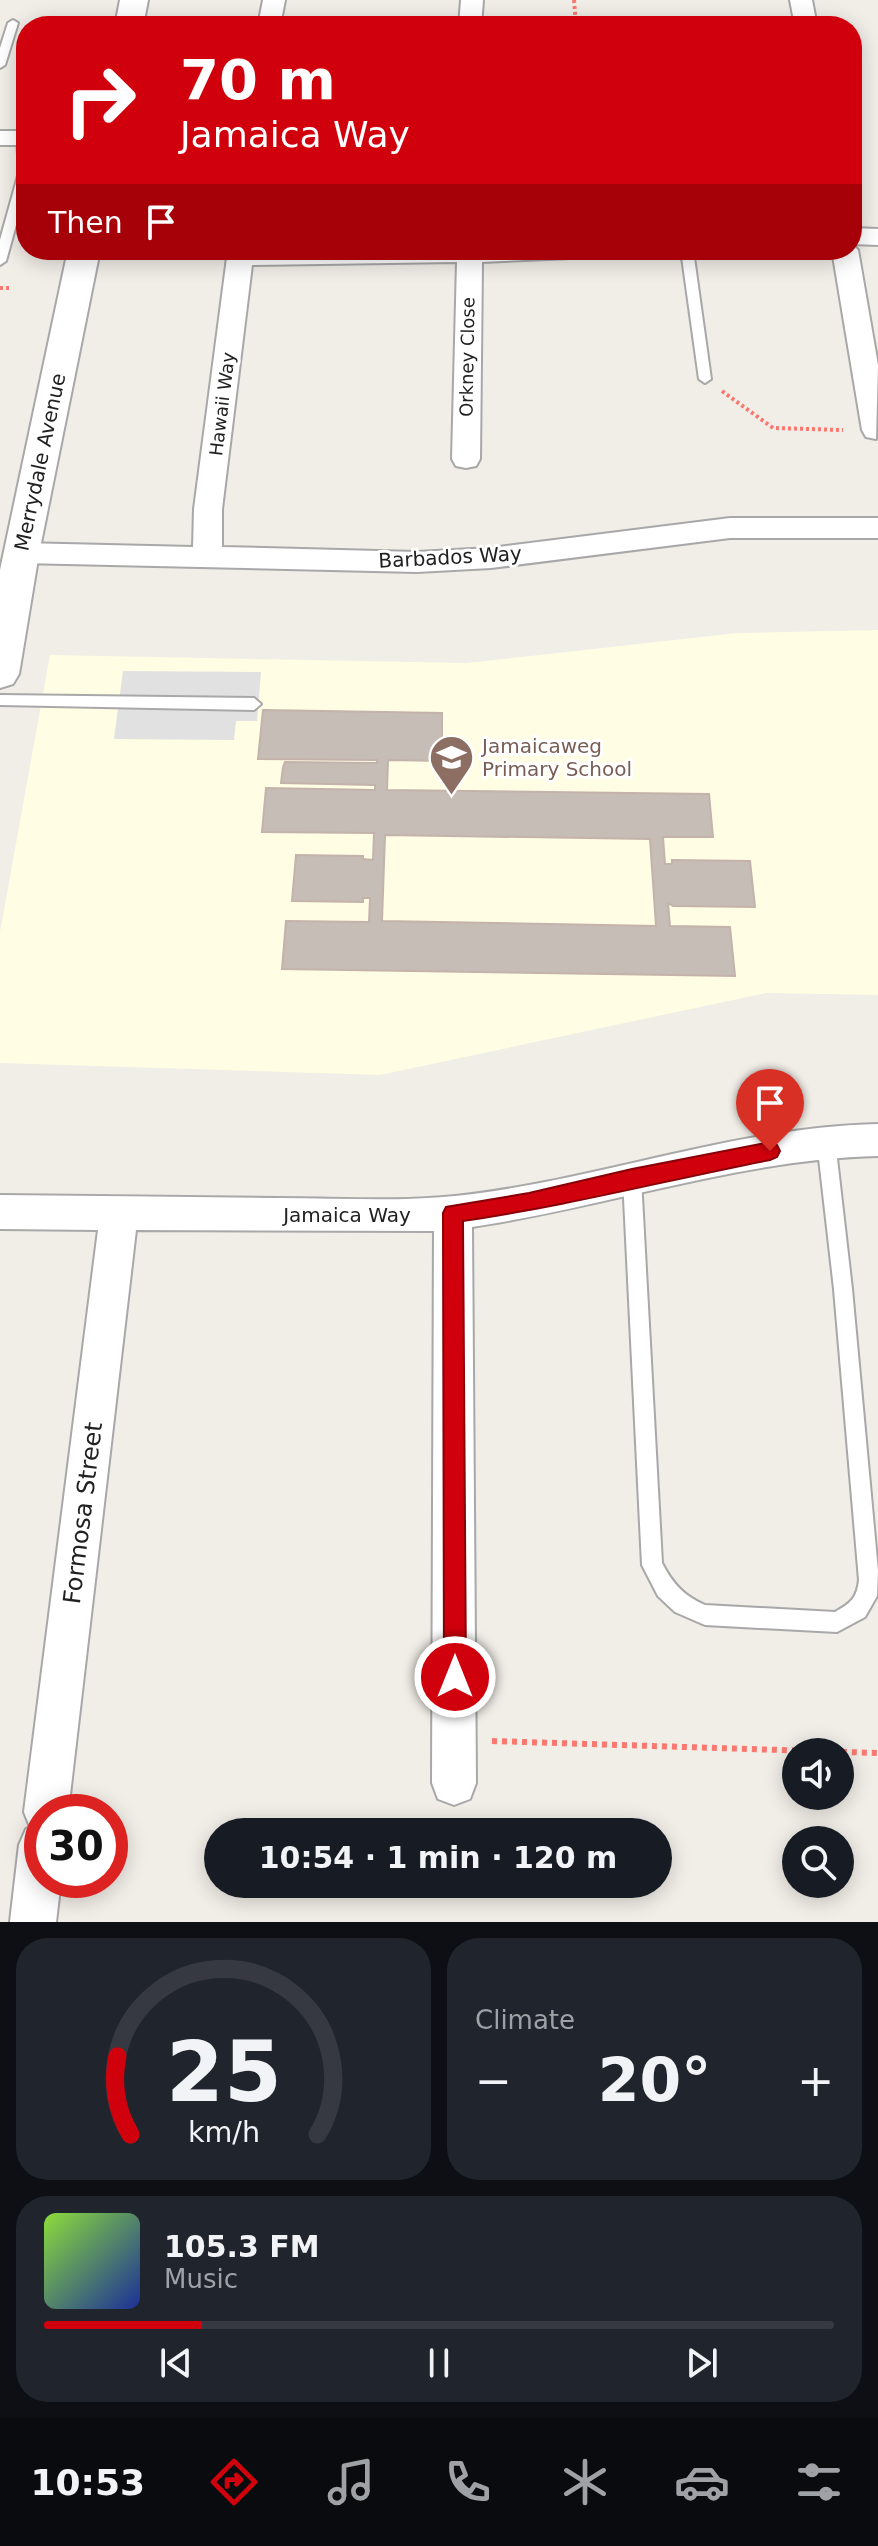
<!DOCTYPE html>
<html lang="en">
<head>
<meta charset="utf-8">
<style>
  :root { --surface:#171b24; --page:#20242c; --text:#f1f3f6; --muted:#9ea1a6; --line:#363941; --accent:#d0010c }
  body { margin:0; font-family:"DejaVu Sans",sans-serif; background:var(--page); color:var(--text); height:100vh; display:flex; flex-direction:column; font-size:30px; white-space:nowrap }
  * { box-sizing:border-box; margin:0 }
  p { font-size:26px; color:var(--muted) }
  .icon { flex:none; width:44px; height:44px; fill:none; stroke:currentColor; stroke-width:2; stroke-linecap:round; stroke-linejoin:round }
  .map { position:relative; height:1922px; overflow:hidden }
  .side { display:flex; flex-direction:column; gap:16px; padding:16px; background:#0d0f14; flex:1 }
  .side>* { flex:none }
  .top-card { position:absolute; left:16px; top:16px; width:846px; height:244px; border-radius:32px; box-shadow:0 4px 20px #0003; background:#d0010c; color:#fff; overflow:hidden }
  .buttons { position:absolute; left:782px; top:1738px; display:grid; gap:16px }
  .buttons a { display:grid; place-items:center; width:72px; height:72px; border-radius:50%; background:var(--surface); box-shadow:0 4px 20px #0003; font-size:40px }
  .speed { position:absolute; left:24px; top:1794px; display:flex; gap:16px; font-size:40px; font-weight:700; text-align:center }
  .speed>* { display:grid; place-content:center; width:104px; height:104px; border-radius:50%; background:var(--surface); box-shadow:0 4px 20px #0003; line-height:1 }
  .speed .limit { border:12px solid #d22; background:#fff; color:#111 }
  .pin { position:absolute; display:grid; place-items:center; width:68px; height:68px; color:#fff; margin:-82px -34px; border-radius:50% 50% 50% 0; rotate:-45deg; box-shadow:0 0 8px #0007 }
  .pin .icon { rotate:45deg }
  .me { position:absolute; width:88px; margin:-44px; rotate:0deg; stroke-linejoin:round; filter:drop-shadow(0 0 6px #0008) }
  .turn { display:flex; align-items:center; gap:28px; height:168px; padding:0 32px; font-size:36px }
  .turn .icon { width:104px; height:104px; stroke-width:2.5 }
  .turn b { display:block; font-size:56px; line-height:68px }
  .then { display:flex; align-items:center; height:76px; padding:0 32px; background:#0003; gap:16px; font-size:30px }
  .big { font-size:60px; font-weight:700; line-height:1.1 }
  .side .tile { flex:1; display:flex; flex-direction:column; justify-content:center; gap:12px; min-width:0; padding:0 28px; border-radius:32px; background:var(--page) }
  .side .dial { align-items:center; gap:0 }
  .dial svg { height:208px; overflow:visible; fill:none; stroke:var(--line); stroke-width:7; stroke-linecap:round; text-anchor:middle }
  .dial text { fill:var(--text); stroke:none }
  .song { display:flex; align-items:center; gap:24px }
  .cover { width:96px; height:96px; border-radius:12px; background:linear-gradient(135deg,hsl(90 70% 55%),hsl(230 70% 35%)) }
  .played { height:8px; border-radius:4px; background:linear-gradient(90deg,var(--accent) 20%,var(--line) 20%) }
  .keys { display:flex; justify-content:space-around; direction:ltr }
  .heat { display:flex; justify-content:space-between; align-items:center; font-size:44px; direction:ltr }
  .side .tiles { flex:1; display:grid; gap:16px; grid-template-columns:1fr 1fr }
  .tile:last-child { grid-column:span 2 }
  .trip { position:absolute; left:204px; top:1818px; width:468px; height:80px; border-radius:40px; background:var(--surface); box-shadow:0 4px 20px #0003; font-weight:700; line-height:80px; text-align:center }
  .menu { display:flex; height:128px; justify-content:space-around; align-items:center; background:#090b0e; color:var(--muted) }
  .menu .icon { width:56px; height:56px }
  .menu .active { color:var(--accent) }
  .menu b { font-size:36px; color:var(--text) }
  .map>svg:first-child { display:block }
  .education { fill:#fffde3 }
  .parking { fill:#e1e1e1 }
  .building { fill:#c6bdb7; stroke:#c3b3aa; stroke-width:2; fill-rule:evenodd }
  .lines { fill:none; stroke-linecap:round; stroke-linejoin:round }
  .service-casing { stroke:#a8a8a8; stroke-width:4 }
  .minor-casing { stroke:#a8a8a8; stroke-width:4 }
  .tertiary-casing { stroke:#a8a8a8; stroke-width:4 }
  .path-far1 { stroke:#f97870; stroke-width:4; stroke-dasharray:3 3; stroke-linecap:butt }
  .path { stroke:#f97870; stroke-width:6; stroke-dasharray:5 5; stroke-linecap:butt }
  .service { fill:#fff; fill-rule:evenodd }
  .minor { fill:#fff; fill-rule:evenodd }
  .tertiary { fill:#fff; fill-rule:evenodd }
  .route { fill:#d0010c; stroke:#870108; stroke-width:2 }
  .labels { text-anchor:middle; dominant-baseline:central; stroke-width:6; stroke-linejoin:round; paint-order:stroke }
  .far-street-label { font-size:18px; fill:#212121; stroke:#fff }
  .street-label { font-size:20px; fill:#212121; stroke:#fff }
  .education-label { font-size:20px; fill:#785e54; stroke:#fff; text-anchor:start }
  .near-street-label { font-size:24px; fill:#212121; stroke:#fff }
</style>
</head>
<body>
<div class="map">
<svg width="878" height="1922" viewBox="0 0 878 1922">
  <rect width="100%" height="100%" fill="#f1ede7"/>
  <path class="education" d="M878,630V995L766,993L380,1075L0,1063V932L50,655L467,663L737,633Z"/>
  <path class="parking" d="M123,671L261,672L257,721H236L234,740L114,739Z"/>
  <path class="building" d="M263,710L442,713V761L388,760L387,790L709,794L713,837H663L665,864H672V860L750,861L755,907L673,906L668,903L670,926L730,927L735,976L282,969L286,921L369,922L370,898H363V902L292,901L296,855L363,856V859L373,860L374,833L262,832L266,788L375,790V785L281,783L283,767L285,762L377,763V760L258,759ZM385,835L650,839L656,926L382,921Z"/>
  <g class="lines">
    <defs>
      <path id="service" d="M13,20L18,23L5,65L0,68V48L8,23Z
        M23,135H26V189L6,261L0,265V240L19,172L17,138Z
        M681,250H693L711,379L705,383L699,379Z
        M0,695L254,698L261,704L254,710L0,705Z
        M826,1133L832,1136L835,1141L852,1289L878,1571L877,1596L865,1617L837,1632L705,1625L675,1612L658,1596L642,1565L623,1178L626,1172L632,1170L638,1172L641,1178L662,1563C673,1584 684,1596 705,1605L835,1612C851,1603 857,1598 859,1580L834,1289L817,1141L820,1136Z"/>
      <path id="minor" d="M263,0H285L280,26H258Z
        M461,0H483L481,26H459Z
        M790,0H812L817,26H795Z
        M0,131H26V145H0Z
        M852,228L878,229V245L852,244Z
        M852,244L858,250L878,365L876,439L866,437L862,430L832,250H852Z
        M228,250H584L580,256L571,258L482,262L480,459L476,466L466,468L456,466L452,459L457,262L252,265L222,509V547L417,552L491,548L730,518H878V538H730L491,568L417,572L21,563L11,560L7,553L11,546L21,543L193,547L194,509Z
        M878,1124V1156C741,1159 607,1207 472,1227L476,1783L470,1799L454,1805L438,1799L432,1783L434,1231L136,1230L68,1812H42V1880H61L56,1922H10L19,1845L26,1829L30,1827L24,1812L98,1230L0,1229V1195C93,1196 186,1197 279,1198C337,1198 397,1202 455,1196C597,1181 734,1127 878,1124Z"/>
      <path id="tertiary" d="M120,0H148L143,26H115Z
        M68,250H100L39,553L19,674L13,684L0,688V570Z"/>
    </defs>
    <use href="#service" class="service-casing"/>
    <use href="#minor" class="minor-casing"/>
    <use href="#tertiary" class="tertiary-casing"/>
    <path class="path-far1" d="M574,0L576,26
      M0,288H12
      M722,391L773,428L843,430"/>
    <path class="path" d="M492,1741L878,1753"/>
    <use href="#service" class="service"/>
    <use href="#minor" class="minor"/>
    <use href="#tertiary" class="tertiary"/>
  </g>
  <path class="route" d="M770,1142L777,1145L780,1151L777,1157L770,1160C668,1180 566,1206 463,1221L466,1677L463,1686L455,1689L447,1686L444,1677L443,1213L446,1207L529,1193L632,1169Z"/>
  <defs>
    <symbol id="school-pin" viewBox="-11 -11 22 30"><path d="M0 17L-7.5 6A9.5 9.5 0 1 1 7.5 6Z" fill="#8d6e63" stroke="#fff"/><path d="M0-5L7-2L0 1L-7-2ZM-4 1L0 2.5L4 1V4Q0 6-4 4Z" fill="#fff"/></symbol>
  </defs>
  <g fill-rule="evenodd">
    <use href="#school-pin" x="426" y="732" width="51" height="69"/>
  </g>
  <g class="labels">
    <g class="far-street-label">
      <text transform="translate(467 357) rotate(-89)">Orkney Close</text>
      <text transform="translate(222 404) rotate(-83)">Hawaii Way</text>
    </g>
    <g class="street-label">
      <text transform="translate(40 462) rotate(-78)">Merrydale Avenue</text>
      <text transform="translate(450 557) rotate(-3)">Barbados Way</text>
      <text x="347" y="1215">Jamaica Way</text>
    </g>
    <g class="education-label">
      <text x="482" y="746">Jamaicaweg<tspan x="482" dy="23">Primary School</tspan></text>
    </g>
    <g class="near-street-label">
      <text transform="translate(83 1513) rotate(-83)">Formosa Street</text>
    </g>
  </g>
</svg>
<div class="buttons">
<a><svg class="icon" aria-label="sound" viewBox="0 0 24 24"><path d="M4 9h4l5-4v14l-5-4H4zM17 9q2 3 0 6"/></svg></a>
<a><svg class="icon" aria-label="search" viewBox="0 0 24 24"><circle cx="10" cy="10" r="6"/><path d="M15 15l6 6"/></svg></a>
</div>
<div class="speed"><div class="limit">30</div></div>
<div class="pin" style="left:770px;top:1151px;background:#d93025"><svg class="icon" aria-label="arrive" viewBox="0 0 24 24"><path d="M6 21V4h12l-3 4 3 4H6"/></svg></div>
<svg class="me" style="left:455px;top:1677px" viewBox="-20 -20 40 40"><circle r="17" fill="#d0010c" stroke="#fff" stroke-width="3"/><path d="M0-11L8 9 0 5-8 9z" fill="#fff"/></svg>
<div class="trip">10:54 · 1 min · 120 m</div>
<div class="top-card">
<div class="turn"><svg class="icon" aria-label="right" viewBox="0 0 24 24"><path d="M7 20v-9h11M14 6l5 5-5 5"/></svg><div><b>70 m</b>Jamaica Way</div></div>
<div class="then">Then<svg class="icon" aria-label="arrive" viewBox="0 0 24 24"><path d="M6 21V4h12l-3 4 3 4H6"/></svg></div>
</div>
</div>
<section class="side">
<div class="tiles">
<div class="tile dial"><svg viewBox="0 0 100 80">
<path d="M14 69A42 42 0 1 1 86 69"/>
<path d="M14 69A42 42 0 0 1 9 39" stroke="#d0010c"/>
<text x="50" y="56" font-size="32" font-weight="700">25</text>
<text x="50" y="72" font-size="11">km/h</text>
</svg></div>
<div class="tile"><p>Climate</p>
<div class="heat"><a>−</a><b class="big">20°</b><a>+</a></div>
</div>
<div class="tile">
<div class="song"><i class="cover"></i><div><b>105.3 FM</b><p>Music</p></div></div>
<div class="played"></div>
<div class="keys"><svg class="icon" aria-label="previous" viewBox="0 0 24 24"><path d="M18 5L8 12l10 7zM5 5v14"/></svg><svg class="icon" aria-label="pause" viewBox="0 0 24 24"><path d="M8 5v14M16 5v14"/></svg><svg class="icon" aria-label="next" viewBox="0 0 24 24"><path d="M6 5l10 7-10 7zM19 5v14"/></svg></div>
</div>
</div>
</section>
<nav class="menu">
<b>10:53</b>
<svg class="icon active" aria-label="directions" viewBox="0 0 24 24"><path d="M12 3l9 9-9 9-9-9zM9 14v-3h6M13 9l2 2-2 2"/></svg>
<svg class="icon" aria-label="music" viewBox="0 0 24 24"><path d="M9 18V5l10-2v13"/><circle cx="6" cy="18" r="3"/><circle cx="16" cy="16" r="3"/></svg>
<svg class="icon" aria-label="phone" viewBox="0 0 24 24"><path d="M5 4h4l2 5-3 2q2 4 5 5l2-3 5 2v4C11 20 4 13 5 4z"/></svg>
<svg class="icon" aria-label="climate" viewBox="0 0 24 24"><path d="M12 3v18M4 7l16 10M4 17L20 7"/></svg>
<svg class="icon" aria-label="car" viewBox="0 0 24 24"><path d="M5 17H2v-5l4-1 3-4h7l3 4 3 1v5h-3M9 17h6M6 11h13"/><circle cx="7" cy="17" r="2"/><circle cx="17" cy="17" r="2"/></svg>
<svg class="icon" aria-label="filters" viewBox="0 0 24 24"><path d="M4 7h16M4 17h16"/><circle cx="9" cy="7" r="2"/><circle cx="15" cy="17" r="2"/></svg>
</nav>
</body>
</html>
